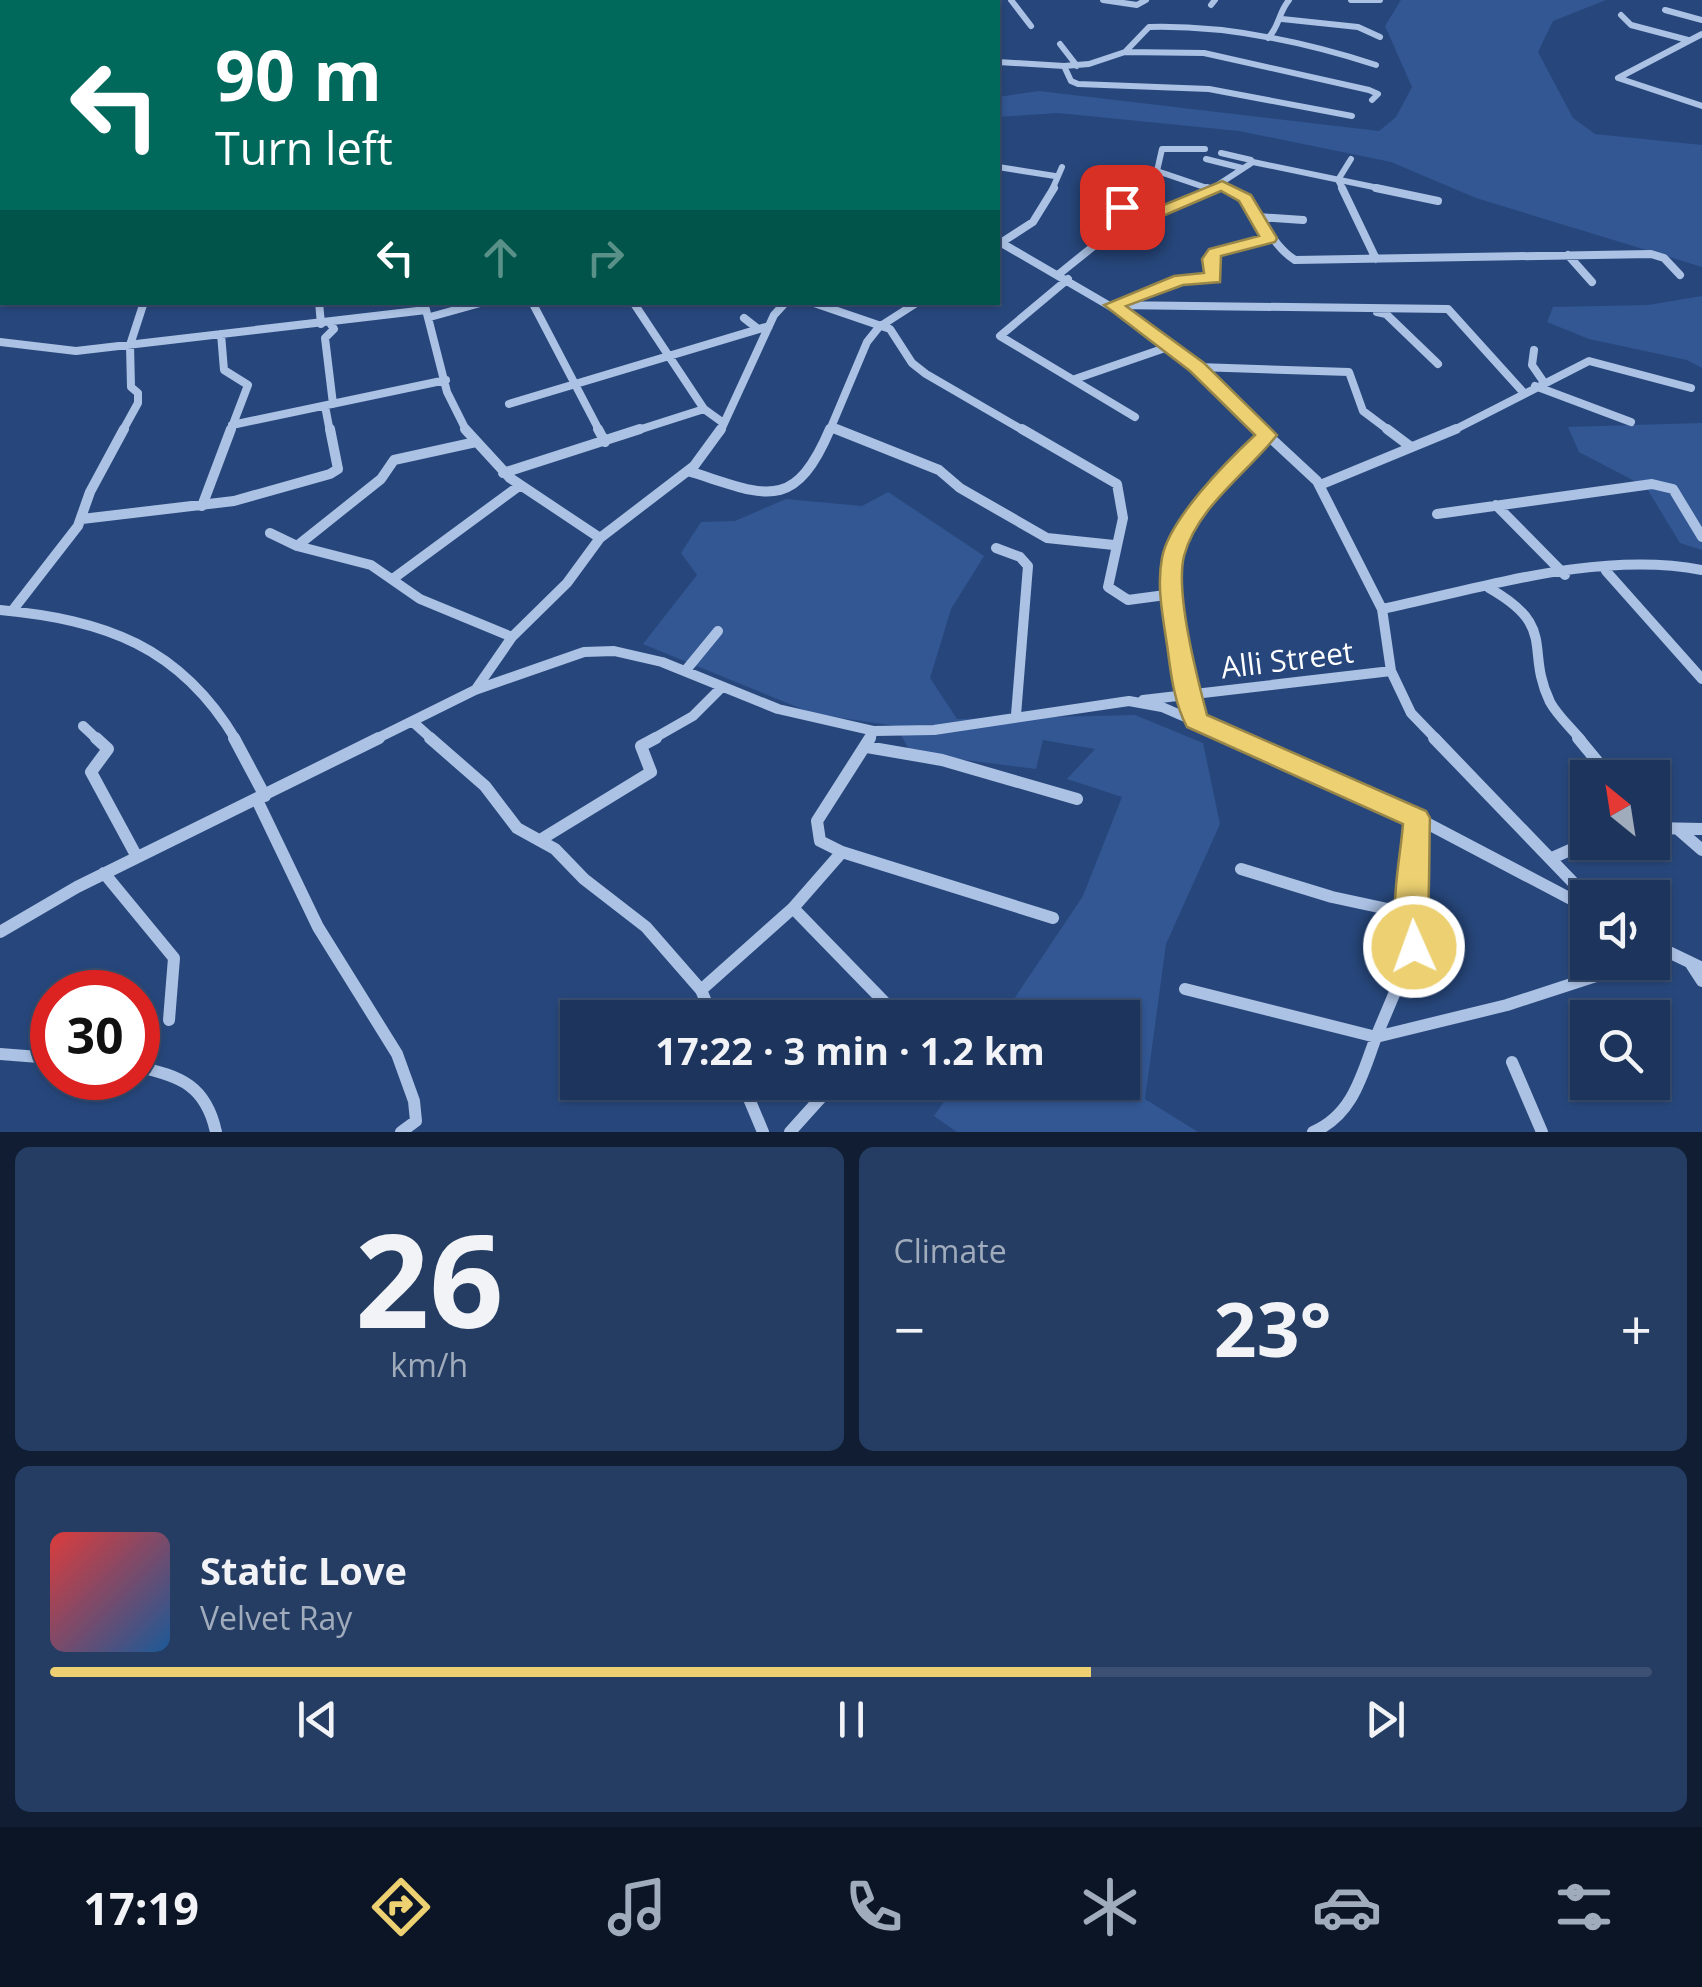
<!DOCTYPE html>
<html lang="en">
<head>
<meta charset="utf-8">
<style>
  :root { --surface:#1d355d; --page:#253d63; --text:#f1f3f6; --muted:#a0abbc; --line:#3b5072; --accent:#ecd071 }
  body { margin:0; font-family:"Open Sans",sans-serif; background:var(--page); color:var(--text); height:100vh; display:flex; flex-direction:column; font-size:38px; white-space:nowrap }
  * { box-sizing:border-box; margin:0 }
  p { font-size:32px; color:var(--muted) }
  .icon { flex:none; width:55px; height:55px; fill:none; stroke:currentColor; stroke-width:2; stroke-linecap:round; stroke-linejoin:round }
  .map { position:relative; height:1132px; overflow:hidden }
  .sheet { display:flex; flex-direction:column; gap:15px; padding:15px; background:#101d33; flex:1 }
  .sheet>* { flex:none }
  .hud { position:absolute; left:0px; top:0px; width:1000px; height:305px; box-shadow:0 2px 8px #0004,0 0 0 2px var(--line); background:#00695c; color:#fff; overflow:hidden }
  .needle { width:65px; rotate:330deg }
  .buttons { position:absolute; left:1570px; top:760px; display:grid; gap:20px }
  .buttons a { display:grid; place-items:center; width:100px; height:100px; border-radius:0px; background:var(--surface); box-shadow:0 2px 8px #0004,0 0 0 2px var(--line); font-size:50px }
  .speed { position:absolute; left:30px; top:970px; display:flex; gap:20px; font-size:50px; font-weight:700; text-align:center }
  .speed>* { display:grid; place-content:center; width:130px; height:130px; border-radius:50%; background:var(--surface); box-shadow:0 2px 8px #0004,0 0 0 2px var(--line); line-height:1 }
  .speed .limit { border:15px solid #d22; background:#fff; color:#111 }
  .pin { position:absolute; display:grid; place-items:center; width:85px; height:85px; color:#fff; margin:-42px; border-radius:20px; box-shadow:0 5px 15px #0006 }
  .me { position:absolute; width:110px; margin:-55px; rotate:358deg; stroke-linejoin:round; filter:drop-shadow(0 0 8px #0008) }
  .turn { display:flex; align-items:center; gap:35px; height:210px; padding:0 50px; font-size:45px }
  .turn .icon { width:130px; height:130px; stroke-width:2.5 }
  .turn b { display:block; font-size:70px; line-height:85px }
  .lanes { display:flex; align-items:center; height:95px; padding:0 50px; background:#0003; justify-content:center; gap:50px; direction:ltr }
  .lanes .off { opacity:.35 }
  .big { font-size:75px; font-weight:700; line-height:1.1 }
  .sheet .widget { flex:1; display:flex; flex-direction:column; justify-content:center; gap:15px; min-width:0; padding:0 35px; border-radius:15px; background:var(--page) }
  .sheet .dial { align-items:center; gap:0 }
  .dial b { font-size:130px; line-height:1 }
  .song { display:flex; align-items:center; gap:30px }
  .cover { width:120px; height:120px; border-radius:15px; background:linear-gradient(135deg,hsl(0 70% 55%),hsl(210 70% 35%)) }
  .played { height:10px; border-radius:5px; background:linear-gradient(90deg,var(--accent) 65%,var(--line) 65%) }
  .keys { display:flex; justify-content:space-around; direction:ltr }
  .heat { display:flex; justify-content:space-between; align-items:center; font-size:55px; direction:ltr }
  .sheet .tiles { flex:1; display:grid; gap:15px; grid-template-columns:1fr 1fr }
  .widget:last-child { grid-column:span 2 }
  .trip { position:absolute; left:560px; top:1000px; width:580px; height:100px; border-radius:0px; background:var(--surface); box-shadow:0 2px 8px #0004,0 0 0 2px var(--line); font-weight:700; line-height:100px; text-align:center }
  .menu { display:flex; height:160px; justify-content:space-around; align-items:center; background:#0c1525; color:var(--muted) }
  .menu .icon { width:70px; height:70px }
  .menu .current { color:var(--accent) }
  .menu b { font-size:45px; color:var(--text) }
  .map>svg:first-child { display:block }
  .green { fill:#325793 }
  .lines { fill:none; stroke-linecap:round; stroke-linejoin:round }
  .minor-far3 { stroke:#acc2e4; stroke-width:6 }
  .minor-far2 { stroke:#acc2e4; stroke-width:8 }
  .minor-far1 { stroke:#acc2e4; stroke-width:10 }
  .minor { stroke:#acc2e4; stroke-width:12 }
  .secondary { fill:#d4e0f4; fill-rule:evenodd }
  .route { fill:#ecd071; stroke:#998749; stroke-width:2.5 }
  .labels { text-anchor:middle; dominant-baseline:central; stroke-width:10; stroke-linejoin:round; paint-order:stroke }
  .street-label { font-size:30px; fill:#fff; stroke:#27477c }
</style>
</head>
<body>
<div class="map">
<svg width="1702" height="1132" viewBox="0 0 1702 1132">
  <rect width="100%" height="100%" fill="#27477c"/>
  <path class="green" d="M1401,0H1606L1553,21L1538,52L1573,118L1595,134L1702,145V267L1476,198L1391,162L1239,131L1058,113L998,117V97L1039,91L1379,131L1396,117L1412,87L1385,26Z
    M1702,296V368L1687,360L1589,339L1547,322L1553,307L1648,305Z
    M1702,423V550L1680,543L1646,487L1579,452L1568,427Z
    M888,492L984,556L951,609L930,678L957,719L1135,715L1203,743L1220,824L1166,944L1145,1099L1198,1132H957L934,1116L957,1083L1122,1082V1018L1002,1017L1083,896L1122,797L1067,779L1095,749L1043,740L1036,769L911,753L896,726L814,714L643,644L697,575L681,553L701,522L735,521L786,499L862,506Z"/>
  <g class="lines">
    <path class="minor-far3" d="M422,0L426,2
      M1011,0L1031,26
      M1103,0L1137,5L1146,0
      M1351,0H1380
      M275,2L297,0
      M1211,5L1215,0
      M1665,10L1702,20
      M1621,15L1631,25L1688,40
      M1282,19L1358,27L1380,37
      M1702,34L1618,78L1702,106
      M1268,38C1280,26 1278,13 1289,0
      M1060,44L1077,66
      M1125,52L1149,27C1227,25 1302,41 1376,65
      M998,62L1064,66L1089,64L1125,52L1204,53L1369,90L1378,94L1372,100
      M1064,66L1071,81L1078,84L1209,89L1352,116
      M998,94V130
      M1205,149H1162L1157,171L1213,190
      M1221,153L1251,160
      M1206,159L1242,168
      M998,167L1055,176
      M1338,180L1343,190
      M1338,180L1351,159
      M1222,185L1235,190
      M1052,190L1062,167
      M1210,190L1253,162L1388,190"/>
    <path class="minor-far2" d="M1207,188L1213,190
      M1229,188C1260,203 1266,242 1295,260L1651,254L1664,258L1680,275
      M1342,188L1376,259
      M1376,188L1438,201
      M1122,207L1155,214
      M1258,217L1303,220
      M998,241L1156,333L1264,432
      M1002,242L1033,222L1054,188
      M1568,255L1592,282
      M1059,274L1100,241L1216,188
      M1068,279L1000,336L1135,417
      M1131,301L1180,280L1216,277L1211,259L1215,253L1269,238
      M319,302L321,324
      M424,302L447,392L467,432
      M532,302L600,432
      M633,302L704,409L722,422
      M811,302L890,329L912,363L926,374L1026,432
      M1114,305L1448,309L1523,392
      M1377,312L1386,314L1438,364
      M430,317L484,302
      M744,318L758,329
      M330,323L334,329L325,338L333,404
      M221,334L224,370L248,385L230,432
      M0,342L76,351L426,310
      M1534,350L1532,365L1543,381
      M1198,367L1349,372L1363,411L1391,432
      M1075,379L1171,346
      M1535,386L1631,422
      M509,404L769,326
      M325,406L330,432
      M232,425L446,380
      M833,428L843,432
      M122,432L138,403V393L131,387L130,345L144,302
      M632,432L704,409
      M720,432L774,315L786,302
      M829,432L867,342L879,327L918,302
      M1450,432L1589,361L1691,388"/>
    <path class="minor-far1" d="M465,429L510,478L600,538
      M598,429L605,442
      M836,429L939,470L960,488L1047,538L1114,545
      M1022,429L1117,484L1123,518L1108,587L1128,600L1173,594
      M1261,429L1317,481L1382,609L1391,671L1411,713L1437,740
      M1387,429L1411,447
      M688,471C763,494 793,516 830,429
      M503,473L640,429
      M1320,485L1456,429
      M1496,505L1565,575
      M202,506L231,429
      M1437,514L1652,484L1673,489L1702,537
      M82,519L234,501L330,474L338,469L330,429
      M270,533L297,546L371,565L420,599L512,637
      M297,546L381,479L394,460L476,442
      M996,548L1020,557L1028,566L1016,715
      M1606,571L1702,679
      M394,578L519,486
      M1489,588C1559,628 1524,648 1550,702C1557,715 1571,728 1581,740
      M1382,609C1483,588 1599,550 1702,570
      M0,610C105,620 180,646 236,740
      M12,611L78,526L90,492L124,429
      M686,670L718,631
      M476,689L512,637L567,583L600,538L694,466L721,429
      M1143,700L1391,671
      M1196,720C1161,571 1150,545 1267,435
      M413,722L433,740
      M83,726L98,740
      M374,740L475,690L584,652L614,651L662,662L778,709L874,731L934,730L1129,701L1162,707L1238,740
      M651,740L693,716L722,687
      M868,740L874,731"/>
    <path class="minor" d="M96,738L108,749L91,772L137,857
      M234,738L265,796
      M430,738L485,786L517,828L555,849L584,879L646,927L701,990L713,1018
      M870,738L817,821L820,841L842,852L1053,918
      M1232,738L1417,818L1588,908
      M1434,738L1588,898
      M1578,738L1611,778
      M867,747L942,760L1077,799
      M257,800L318,927L397,1054L414,1101L416,1121L401,1132
      M1652,828L1702,829
      M1679,830L1702,850
      M540,840L651,772L641,746L656,738
      M1552,858L1588,842
      M1241,869L1332,897L1411,914
      M104,873L174,958L169,1020
      M793,908L896,1014L893,1018
      M0,932L77,887L379,738
      M1652,944L1702,968
      M1691,964L1702,981
      M1185,989L1376,1037L1414,947L1411,914L1417,818
      M701,990L793,908L842,852
      M0,1054L52,1058
      M1512,1062L1542,1132
      M138,1067C181,1076 206,1086 216,1132
      M742,1082L763,1132
      M790,1132L835,1082
      M1313,1132C1353,1115 1362,1075 1376,1037L1507,1005L1639,962"/>
    <path class="secondary" d="M0,20H2V25L0,26Z"/>
  </g>
  <path class="route" d="M1222,181L1251,195L1277,238L1275,242L1221,256L1220,282L1183,285L1126,306L1204,363L1277,435C1248,472 1197,507 1184,556C1175,593 1197,677 1207,715L1426,811L1430,818C1429,841 1430,944 1424,956L1414,960L1403,956C1386,920 1400,863 1403,824L1187,727C1175,705 1171,676 1168,652C1164,622 1156,588 1162,558C1169,519 1227,461 1255,435L1190,371L1104,305L1174,276L1204,273L1202,259L1209,249L1259,236L1239,201L1221,191L1156,219L1114,207L1122,202L1154,209Z"/>
  <g class="labels">
    <g class="street-label">
      <text transform="translate(1287 659) rotate(-7)">Alli Street</text>
    </g>
  </g>
</svg>
<div class="buttons">
<a><svg class="needle" viewBox="-14 -14 28 28"><path d="M0-13l5 13h-10z" fill="#e53935"/><path d="M0 13l5-13h-10z" fill="#a0abbc"/></svg></a>
<a><svg class="icon" aria-label="sound" viewBox="0 0 24 24"><path d="M4 9h4l5-4v14l-5-4H4zM17 9q2 3 0 6"/></svg></a>
<a><svg class="icon" aria-label="search" viewBox="0 0 24 24"><circle cx="10" cy="10" r="6"/><path d="M15 15l6 6"/></svg></a>
</div>
<div class="speed"><div class="limit">30</div></div>
<div class="pin" style="left:1122px;top:207px;background:#d93025"><svg class="icon" aria-label="arrive" viewBox="0 0 24 24"><path d="M6 21V4h12l-3 4 3 4H6"/></svg></div>
<svg class="me" style="left:1414px;top:947px" viewBox="-20 -20 40 40"><circle r="17" fill="#ecd071" stroke="#fff" stroke-width="3"/><path d="M0-11L8 9 0 5-8 9z" fill="#fff"/></svg>
<div class="trip">17:22 · 3 min · 1.2 km</div>
<div class="hud">
<div class="turn"><svg class="icon" aria-label="left" viewBox="0 0 24 24"><path d="M17 20v-9H6M10 6l-5 5 5 5"/></svg><div><b>90 m</b>Turn left</div></div>
<div class="lanes"><svg class="icon" aria-label="left" viewBox="0 0 24 24"><path d="M17 20v-9H6M10 6l-5 5 5 5"/></svg><svg class="icon off" aria-label="ahead" viewBox="0 0 24 24"><path d="M12 20V5M6 11l6-6 6 6"/></svg><svg class="icon off" aria-label="right" viewBox="0 0 24 24"><path d="M7 20v-9h11M14 6l5 5-5 5"/></svg></div>
</div>
</div>
<section class="sheet">
<div class="tiles">
<div class="widget dial"><b>26</b><p>km/h</p></div>
<div class="widget"><p>Climate</p>
<div class="heat"><a>−</a><b class="big">23°</b><a>+</a></div>
</div>
<div class="widget">
<div class="song"><i class="cover"></i><div><b>Static Love</b><p>Velvet Ray</p></div></div>
<div class="played"></div>
<div class="keys"><svg class="icon" aria-label="previous" viewBox="0 0 24 24"><path d="M18 5L8 12l10 7zM5 5v14"/></svg><svg class="icon" aria-label="pause" viewBox="0 0 24 24"><path d="M8 5v14M16 5v14"/></svg><svg class="icon" aria-label="next" viewBox="0 0 24 24"><path d="M6 5l10 7-10 7zM19 5v14"/></svg></div>
</div>
</div>
</section>
<nav class="menu">
<b>17:19</b>
<svg class="icon current" aria-label="directions" viewBox="0 0 24 24"><path d="M12 3l9 9-9 9-9-9zM9 14v-3h6M13 9l2 2-2 2"/></svg>
<svg class="icon" aria-label="music" viewBox="0 0 24 24"><path d="M9 18V5l10-2v13"/><circle cx="6" cy="18" r="3"/><circle cx="16" cy="16" r="3"/></svg>
<svg class="icon" aria-label="phone" viewBox="0 0 24 24"><path d="M5 4h4l2 5-3 2q2 4 5 5l2-3 5 2v4C11 20 4 13 5 4z"/></svg>
<svg class="icon" aria-label="climate" viewBox="0 0 24 24"><path d="M12 3v18M4 7l16 10M4 17L20 7"/></svg>
<svg class="icon" aria-label="car" viewBox="0 0 24 24"><path d="M5 17H2v-5l4-1 3-4h7l3 4 3 1v5h-3M9 17h6M6 11h13"/><circle cx="7" cy="17" r="2"/><circle cx="17" cy="17" r="2"/></svg>
<svg class="icon" aria-label="filters" viewBox="0 0 24 24"><path d="M4 7h16M4 17h16"/><circle cx="9" cy="7" r="2"/><circle cx="15" cy="17" r="2"/></svg>
</nav>
</body>
</html>
